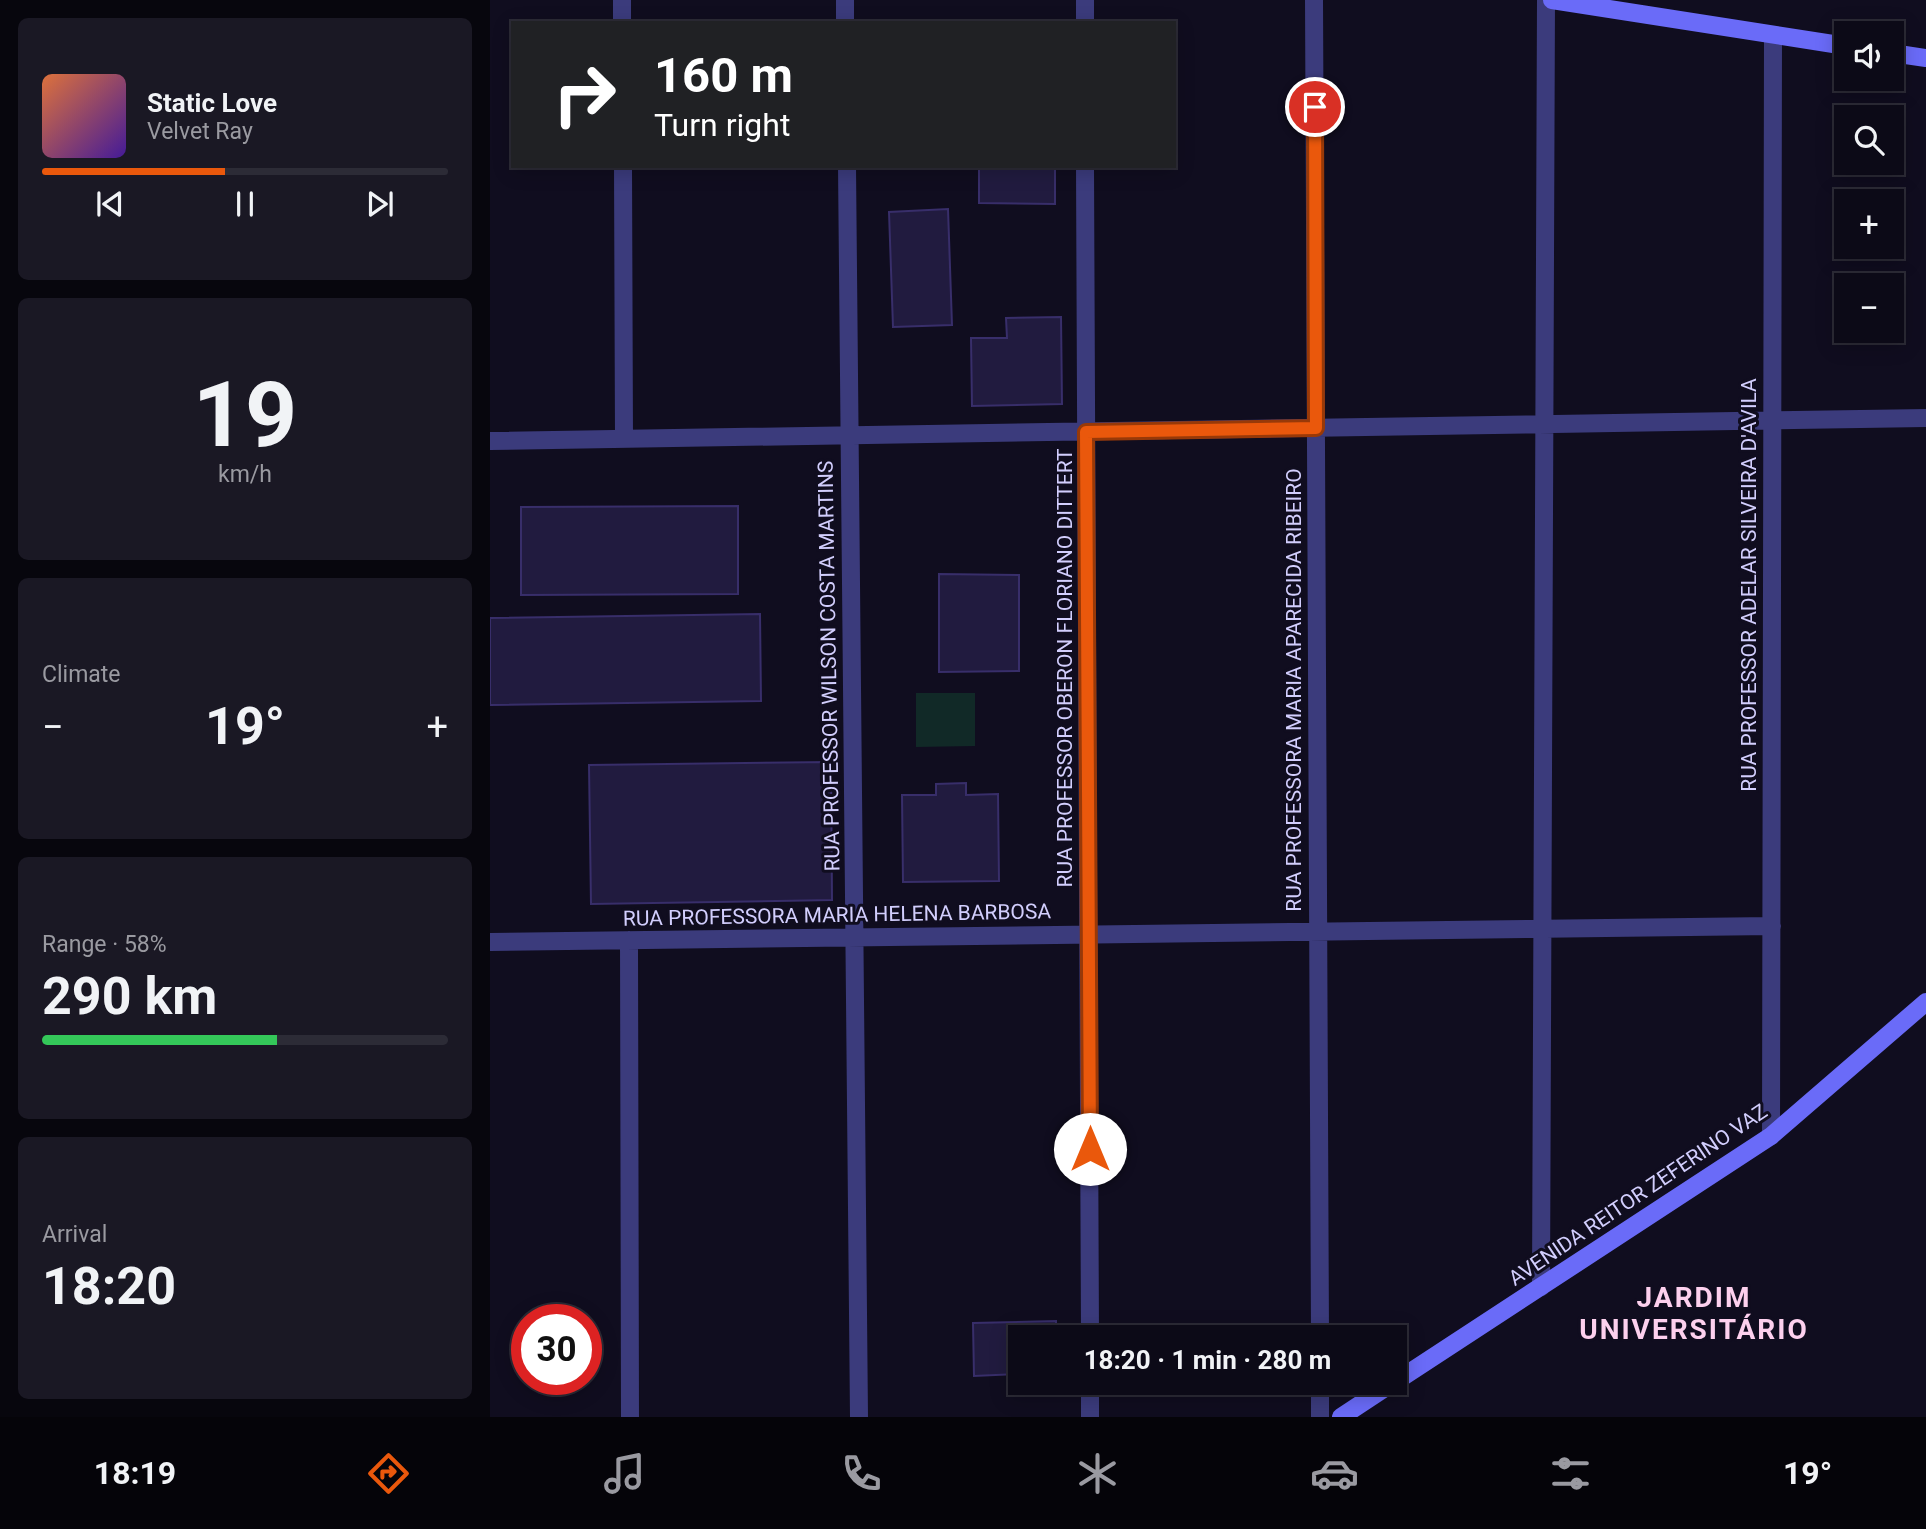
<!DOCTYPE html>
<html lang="en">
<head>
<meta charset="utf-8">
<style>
  :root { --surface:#0c0a17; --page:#1a1824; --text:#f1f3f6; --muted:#9a9aa1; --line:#2c2b36; --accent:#ea580c }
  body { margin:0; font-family:Roboto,sans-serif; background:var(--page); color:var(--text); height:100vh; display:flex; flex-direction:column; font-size:26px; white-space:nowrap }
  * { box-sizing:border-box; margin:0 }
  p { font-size:23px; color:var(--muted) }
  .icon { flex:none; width:38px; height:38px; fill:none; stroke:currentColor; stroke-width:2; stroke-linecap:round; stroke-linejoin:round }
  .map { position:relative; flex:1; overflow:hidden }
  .details { display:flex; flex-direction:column; gap:18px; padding:18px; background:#07060d; width:490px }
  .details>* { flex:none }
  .banner { position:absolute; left:21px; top:21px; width:665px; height:147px; border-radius:0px; box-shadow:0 4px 18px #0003,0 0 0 2px var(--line); background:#202124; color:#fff; overflow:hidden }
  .buttons { position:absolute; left:1344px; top:21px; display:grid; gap:14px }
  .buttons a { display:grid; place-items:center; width:70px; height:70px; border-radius:0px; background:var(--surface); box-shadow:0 4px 18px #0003,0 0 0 2px var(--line); font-size:35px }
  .speed { position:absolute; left:21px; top:1304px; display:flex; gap:14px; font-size:35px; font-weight:700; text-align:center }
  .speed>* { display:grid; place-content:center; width:91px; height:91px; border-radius:50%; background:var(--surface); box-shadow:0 4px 18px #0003,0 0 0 2px var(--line); line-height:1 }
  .speed .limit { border:10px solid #d22; background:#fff; color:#111 }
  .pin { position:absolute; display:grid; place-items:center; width:60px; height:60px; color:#fff; margin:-30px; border:4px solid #fff; border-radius:50%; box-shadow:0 2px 7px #0007 }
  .me { position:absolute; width:77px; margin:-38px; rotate:0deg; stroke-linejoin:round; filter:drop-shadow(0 0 5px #0008) }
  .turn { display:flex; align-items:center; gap:24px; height:147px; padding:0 28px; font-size:32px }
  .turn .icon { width:91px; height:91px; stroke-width:2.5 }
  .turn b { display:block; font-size:49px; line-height:60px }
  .big { font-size:52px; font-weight:700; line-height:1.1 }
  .details .widget { flex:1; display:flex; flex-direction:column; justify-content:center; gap:10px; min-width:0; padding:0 24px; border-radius:10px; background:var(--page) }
  .details .dial { align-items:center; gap:0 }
  .dial b { font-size:91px; line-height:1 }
  .song { display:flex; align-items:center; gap:21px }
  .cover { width:84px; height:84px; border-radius:10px; background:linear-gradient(135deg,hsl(20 70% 55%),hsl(260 70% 35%)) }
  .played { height:7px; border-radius:4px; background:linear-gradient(90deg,var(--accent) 45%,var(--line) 45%) }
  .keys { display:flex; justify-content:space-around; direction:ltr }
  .heat { display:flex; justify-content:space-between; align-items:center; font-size:38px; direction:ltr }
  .charge { height:10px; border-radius:5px; background:linear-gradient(90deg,#34c759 58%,var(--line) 0) }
  .trip { position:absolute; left:518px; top:1325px; width:399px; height:70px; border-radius:0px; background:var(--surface); box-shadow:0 4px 18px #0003,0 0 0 2px var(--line); font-weight:700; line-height:70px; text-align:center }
  .tab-bar { display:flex; height:112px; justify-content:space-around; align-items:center; background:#050409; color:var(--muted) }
  .tab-bar .icon { width:49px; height:49px }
  .tab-bar .current { color:var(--accent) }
  .tab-bar b { font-size:32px; color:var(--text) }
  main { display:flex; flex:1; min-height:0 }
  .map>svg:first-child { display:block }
  .green { fill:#112927 }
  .building { fill:#211b3f; stroke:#382e6a; stroke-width:2 }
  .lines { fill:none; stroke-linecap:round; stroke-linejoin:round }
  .street { stroke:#3b3b7c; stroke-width:18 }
  .secondary { stroke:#6a6bf8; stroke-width:18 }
  .route-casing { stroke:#983908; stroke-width:18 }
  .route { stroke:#ea580c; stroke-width:12 }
  .labels { text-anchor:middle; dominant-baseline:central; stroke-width:6; stroke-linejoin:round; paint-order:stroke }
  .street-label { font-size:21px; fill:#d2cefd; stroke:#100d1f }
  .district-label { font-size:28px; font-weight:bold; letter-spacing:2px; fill:#fdd0ee; stroke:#100d1f }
</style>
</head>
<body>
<main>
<section class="details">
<div class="widget">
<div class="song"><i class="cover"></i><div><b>Static Love</b><p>Velvet Ray</p></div></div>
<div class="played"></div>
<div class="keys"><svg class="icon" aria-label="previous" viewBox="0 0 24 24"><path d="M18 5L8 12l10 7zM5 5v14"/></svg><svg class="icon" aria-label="pause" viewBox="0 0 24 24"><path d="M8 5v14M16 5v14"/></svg><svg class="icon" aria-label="next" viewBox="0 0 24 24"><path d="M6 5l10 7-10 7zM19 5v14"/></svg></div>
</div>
<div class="widget dial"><b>19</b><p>km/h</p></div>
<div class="widget"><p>Climate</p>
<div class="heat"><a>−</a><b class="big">19°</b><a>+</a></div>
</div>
<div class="widget"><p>Range · 58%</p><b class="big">290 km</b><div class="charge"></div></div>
<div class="widget"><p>Arrival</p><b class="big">18:20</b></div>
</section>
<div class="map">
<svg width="1436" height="1417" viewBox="0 0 1436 1417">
  <rect width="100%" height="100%" fill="#100d1f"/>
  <path class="green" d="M426,693H485V746L426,747Z"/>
  <path class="building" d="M489,166H565V204L489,203Z
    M458,209L462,325L403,327L399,212Z
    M571,317L572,404L482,406L481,338H517L516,318Z
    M248,506V594L31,595V507Z
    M449,574L529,575V671L449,672Z
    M270,614L271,701L0,705V618Z
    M341,762L342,900L101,904L99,765Z
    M476,783V795L508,794L509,881L413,882L412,795H446V784Z
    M566,1321V1337H530V1374L484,1376L483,1323Z"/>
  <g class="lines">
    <path class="street" d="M132,0V23
      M355,0V23
      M595,0V23
      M824,0L830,1337
      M133,166L134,439
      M357,166L369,1417
      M595,166L600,1337
      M0,441L1436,418
      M139,940L140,1417
      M0,942L1282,926
      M1281,1136L1283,35
      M1051,1287L1056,0
      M600,1382V1417
      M830,1382V1417"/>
    <path class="secondary" d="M1062,0L1356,46
      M1402,53L1436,58
      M905,1382L1281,1136L1436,1002
      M851,1417L904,1382"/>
  </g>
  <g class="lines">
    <defs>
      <path id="route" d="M600,1149L596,432L826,428L825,107"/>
    </defs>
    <use href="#route" class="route-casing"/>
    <use href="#route" class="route"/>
  </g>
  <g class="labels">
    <g class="street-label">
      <text transform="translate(1259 585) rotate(-90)">RUA PROFESSOR ADELAR SILVEIRA D'AVILA</text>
      <text transform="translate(339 666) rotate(-91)">RUA PROFESSOR WILSON COSTA MARTINS</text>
      <text transform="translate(575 668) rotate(-90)">RUA PROFESSOR OBERON FLORIANO DITTERT</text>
      <text transform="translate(804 690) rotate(-90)">RUA PROFESSORA MARIA APARECIDA RIBEIRO</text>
      <text transform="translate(347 915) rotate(-1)">RUA PROFESSORA MARIA HELENA BARBOSA</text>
      <text transform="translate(1148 1195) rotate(-34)">AVENIDA REITOR ZEFERINO VAZ</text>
    </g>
    <g class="district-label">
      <text x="1204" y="1297">JARDIM<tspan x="1204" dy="32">UNIVERSITÁRIO</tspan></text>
    </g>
  </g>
</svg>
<div class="buttons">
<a><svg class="icon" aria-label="sound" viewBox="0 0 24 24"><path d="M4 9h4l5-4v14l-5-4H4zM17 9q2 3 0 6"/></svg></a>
<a><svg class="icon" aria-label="search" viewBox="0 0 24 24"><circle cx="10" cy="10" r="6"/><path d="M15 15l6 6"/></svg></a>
<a>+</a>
<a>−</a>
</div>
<div class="speed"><div class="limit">30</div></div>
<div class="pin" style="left:825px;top:107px;background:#d93025"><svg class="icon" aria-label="arrive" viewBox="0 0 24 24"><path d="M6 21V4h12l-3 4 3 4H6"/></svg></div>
<svg class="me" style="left:600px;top:1149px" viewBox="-20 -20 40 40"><circle r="19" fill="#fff"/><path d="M0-13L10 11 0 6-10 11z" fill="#ea580c"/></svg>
<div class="trip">18:20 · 1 min · 280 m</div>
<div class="banner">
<div class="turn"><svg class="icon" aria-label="right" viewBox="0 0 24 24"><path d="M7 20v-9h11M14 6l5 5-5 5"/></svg><div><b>160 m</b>Turn right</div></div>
</div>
</div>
</main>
<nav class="tab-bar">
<b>18:19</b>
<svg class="icon current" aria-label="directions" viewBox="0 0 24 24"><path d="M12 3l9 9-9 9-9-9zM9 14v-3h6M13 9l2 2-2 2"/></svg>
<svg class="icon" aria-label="music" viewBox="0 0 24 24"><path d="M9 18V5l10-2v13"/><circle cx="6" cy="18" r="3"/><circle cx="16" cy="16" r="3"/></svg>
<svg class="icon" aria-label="phone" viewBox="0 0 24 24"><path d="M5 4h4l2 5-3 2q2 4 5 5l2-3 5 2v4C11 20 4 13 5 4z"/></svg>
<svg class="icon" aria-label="climate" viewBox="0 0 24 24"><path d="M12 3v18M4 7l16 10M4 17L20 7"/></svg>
<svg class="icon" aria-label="car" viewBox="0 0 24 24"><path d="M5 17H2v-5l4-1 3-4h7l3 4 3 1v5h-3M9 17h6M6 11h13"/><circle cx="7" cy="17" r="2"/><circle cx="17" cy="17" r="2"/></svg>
<svg class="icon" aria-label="filters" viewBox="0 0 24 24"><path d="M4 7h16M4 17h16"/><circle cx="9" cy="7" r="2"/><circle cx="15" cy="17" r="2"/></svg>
<b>19°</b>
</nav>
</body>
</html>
